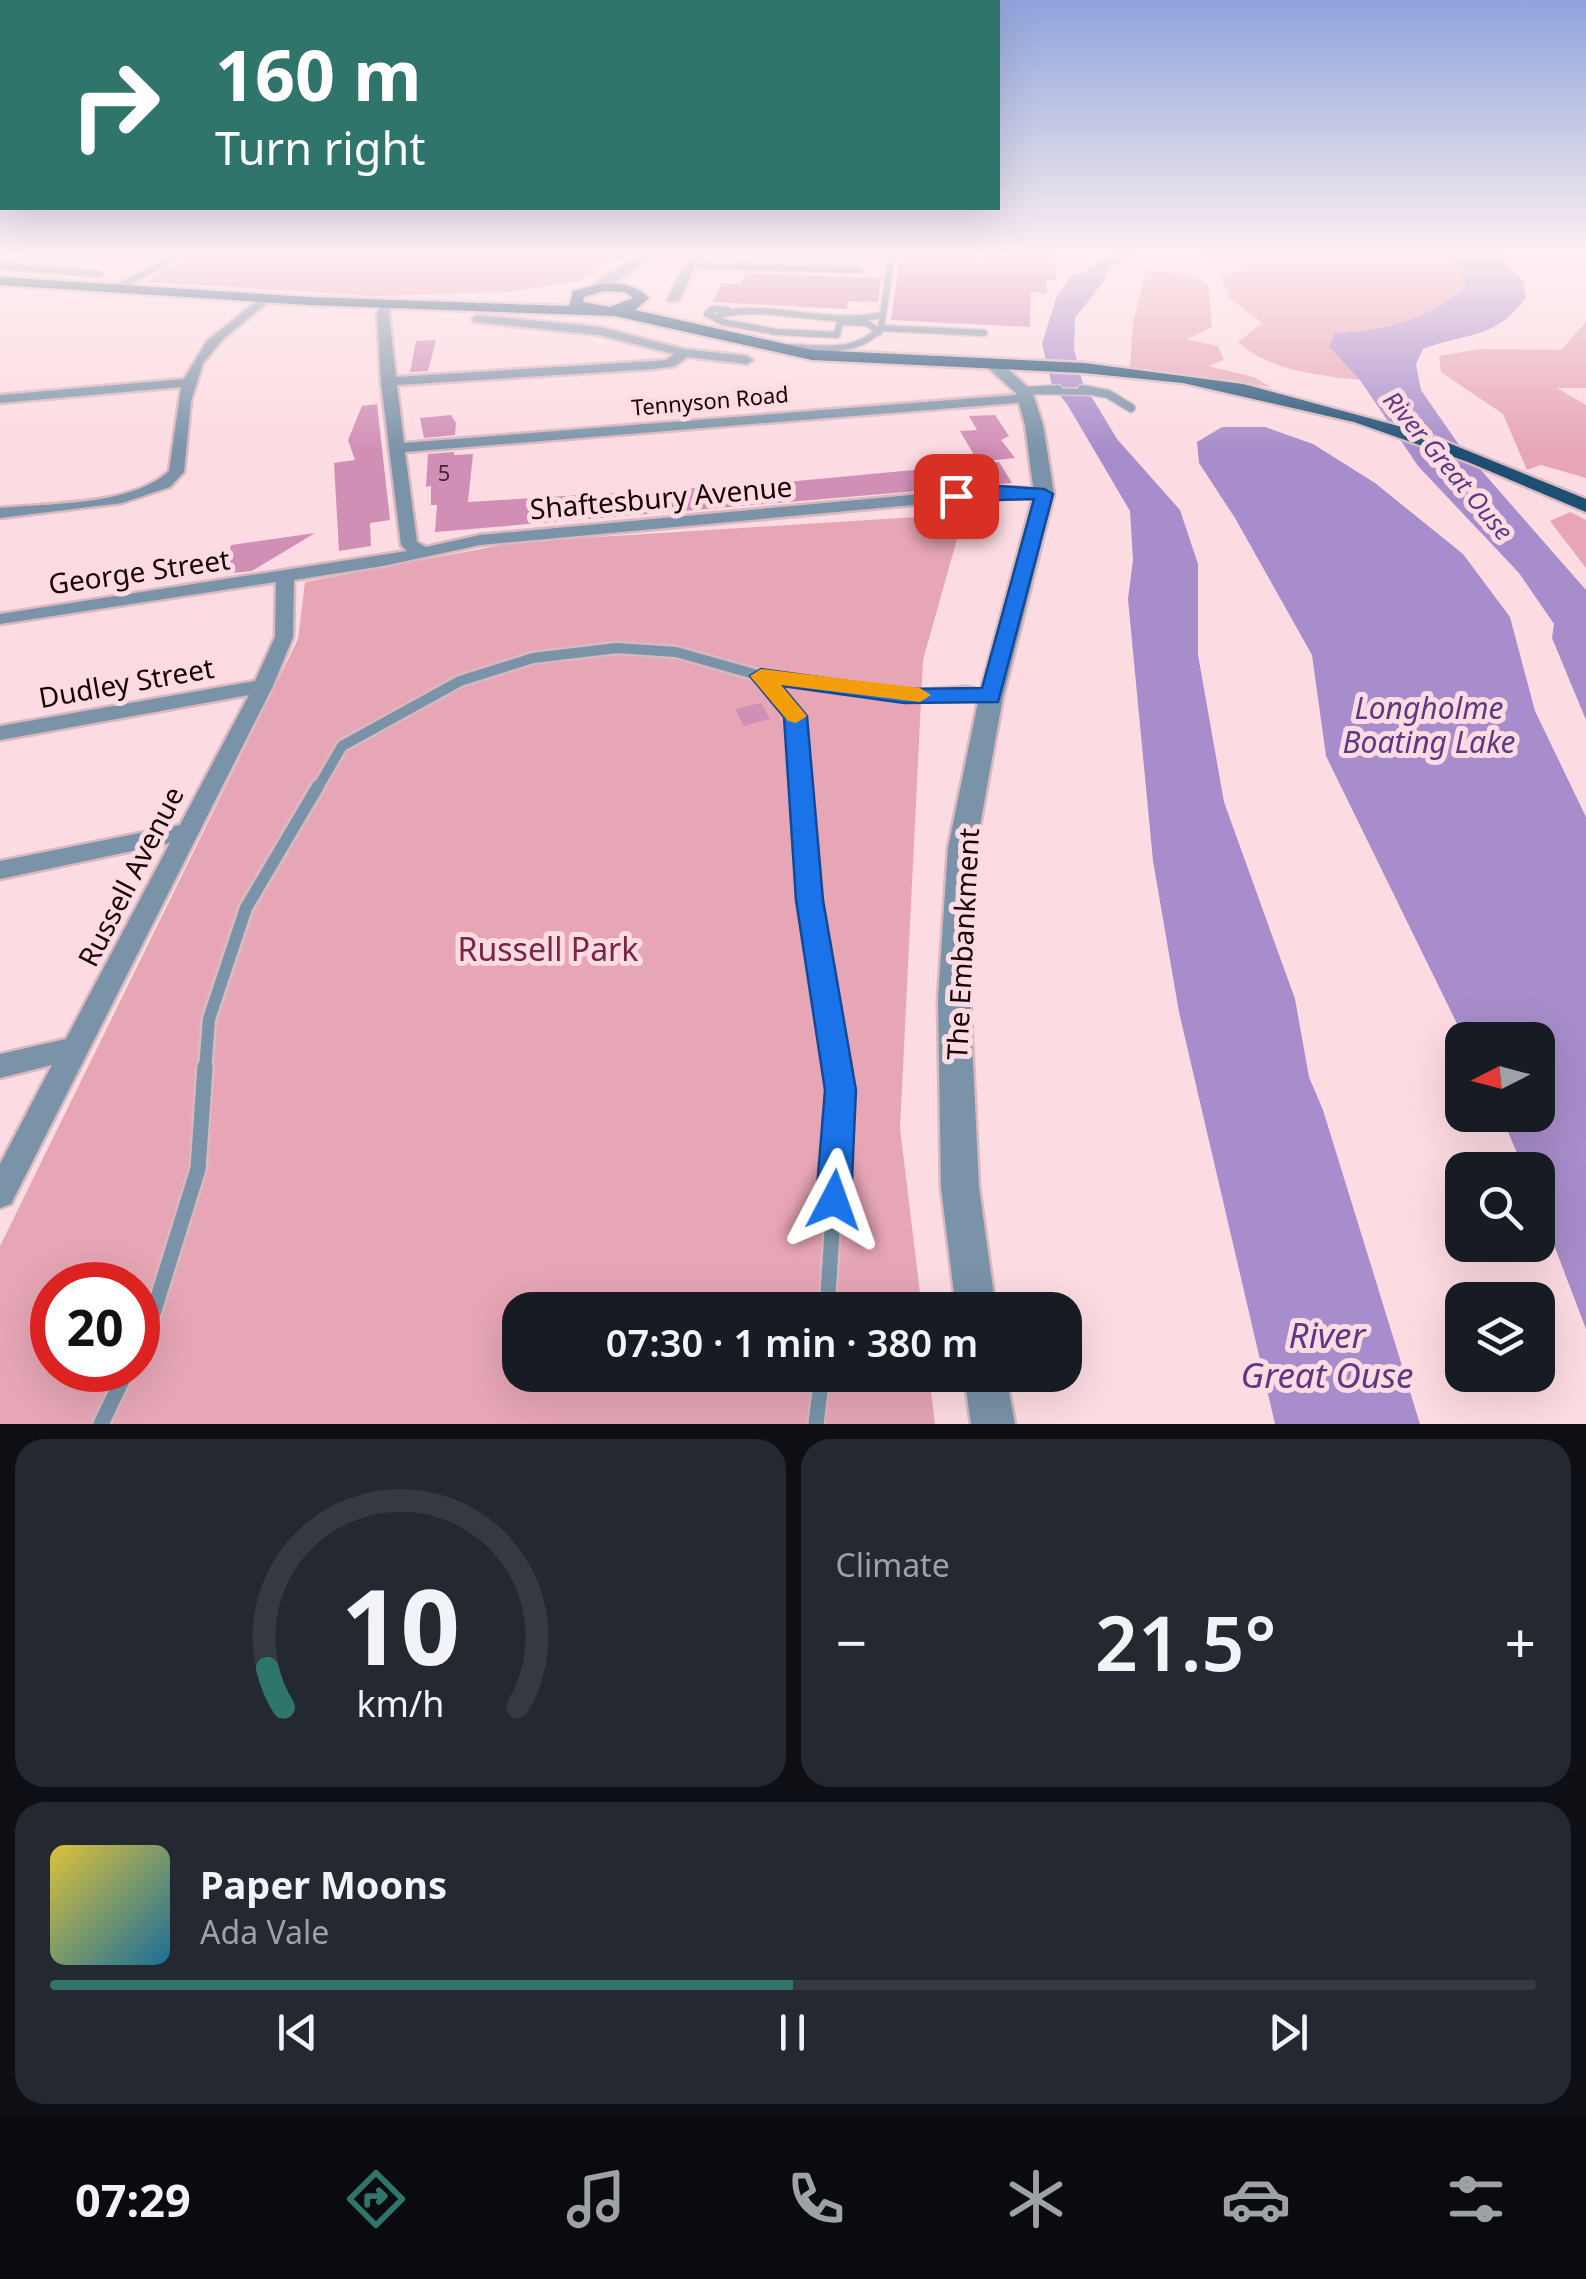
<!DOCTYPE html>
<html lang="en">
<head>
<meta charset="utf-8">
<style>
  :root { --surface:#171b24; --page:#242831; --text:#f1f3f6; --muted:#9ea1a6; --line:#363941; --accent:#2f756c }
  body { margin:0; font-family:"Noto Sans",sans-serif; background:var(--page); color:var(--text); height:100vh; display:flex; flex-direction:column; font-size:38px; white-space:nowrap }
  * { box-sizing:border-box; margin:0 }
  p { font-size:32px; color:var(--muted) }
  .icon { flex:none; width:55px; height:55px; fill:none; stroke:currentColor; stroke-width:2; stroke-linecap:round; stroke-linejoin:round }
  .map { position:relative; height:1424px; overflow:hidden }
  .drawer { display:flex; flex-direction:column; gap:15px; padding:15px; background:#0d0f14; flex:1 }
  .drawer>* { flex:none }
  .guide { position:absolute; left:0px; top:0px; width:1000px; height:210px; box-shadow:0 10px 40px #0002; background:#2f756c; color:#fff; overflow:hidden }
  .needle { width:65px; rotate:264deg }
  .controls { position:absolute; left:1445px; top:1022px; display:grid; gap:20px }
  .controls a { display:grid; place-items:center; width:110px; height:110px; border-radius:20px; background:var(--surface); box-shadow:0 10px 40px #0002; font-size:50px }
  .speed { position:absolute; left:30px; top:1262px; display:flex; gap:20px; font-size:50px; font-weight:700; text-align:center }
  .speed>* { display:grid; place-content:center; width:130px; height:130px; border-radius:50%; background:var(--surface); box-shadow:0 10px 40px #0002; line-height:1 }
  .speed .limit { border:15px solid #d22; background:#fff; color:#111 }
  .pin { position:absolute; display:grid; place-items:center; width:85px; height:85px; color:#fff; margin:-42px; border-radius:20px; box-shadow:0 5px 15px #0006 }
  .me { position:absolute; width:110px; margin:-55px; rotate:4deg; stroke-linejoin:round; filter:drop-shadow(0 0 8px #0008) }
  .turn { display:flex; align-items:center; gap:35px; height:210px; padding:0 50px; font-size:45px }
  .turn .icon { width:130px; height:130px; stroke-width:2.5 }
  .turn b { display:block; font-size:70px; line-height:85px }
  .big { font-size:75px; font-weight:600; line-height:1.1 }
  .drawer .widget { flex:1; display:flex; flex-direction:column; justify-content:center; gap:15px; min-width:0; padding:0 35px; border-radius:30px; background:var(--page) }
  .drawer .dial { align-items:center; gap:0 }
  .dial svg { height:260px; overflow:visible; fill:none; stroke:var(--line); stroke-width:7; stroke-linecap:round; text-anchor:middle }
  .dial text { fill:var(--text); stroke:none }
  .song { display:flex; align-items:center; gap:30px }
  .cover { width:120px; height:120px; border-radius:15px; background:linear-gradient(135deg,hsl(50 70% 55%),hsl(200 70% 35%)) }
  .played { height:10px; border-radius:5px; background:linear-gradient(90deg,var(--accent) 50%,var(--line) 50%) }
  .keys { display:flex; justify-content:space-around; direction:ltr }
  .heat { display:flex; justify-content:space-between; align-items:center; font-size:55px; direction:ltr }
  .drawer .tiles { flex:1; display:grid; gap:15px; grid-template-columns:1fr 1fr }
  .widget:last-child { grid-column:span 2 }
  .trip { position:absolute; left:502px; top:1292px; width:580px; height:100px; border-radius:30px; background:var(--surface); box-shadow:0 10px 40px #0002; font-weight:600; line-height:100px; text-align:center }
  .tab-bar { display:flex; height:160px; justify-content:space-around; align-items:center; background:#090b0e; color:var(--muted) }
  .tab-bar .icon { width:70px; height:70px }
  .tab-bar .selected { color:var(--accent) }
  .tab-bar b { font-size:45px; color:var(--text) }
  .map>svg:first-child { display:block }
  .green { fill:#e7a6b5; fill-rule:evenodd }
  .water { fill:#a78dcb }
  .building { fill:#d18fb6 }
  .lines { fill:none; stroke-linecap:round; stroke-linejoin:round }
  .service-far4-casing { stroke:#d9b8bf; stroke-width:9 }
  .service-far3-casing { stroke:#d9b8bf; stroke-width:11 }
  .service-far2-casing { stroke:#d9b8bf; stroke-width:15 }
  .service-far1-casing { stroke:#d9b8bf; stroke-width:18 }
  .service-casing { stroke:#d9b8bf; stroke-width:20 }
  .minor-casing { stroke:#d9b8bf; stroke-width:5 }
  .tertiary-casing { stroke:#d9b8bf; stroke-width:5 }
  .primary-casing { stroke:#d9b8bf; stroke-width:5 }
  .service-far4 { stroke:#7a93a8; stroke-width:6 }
  .service-far3 { stroke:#7a93a8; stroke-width:8 }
  .service-far2 { stroke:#7a93a8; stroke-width:10 }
  .service-far1 { stroke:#7a93a8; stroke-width:12 }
  .service { stroke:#7a93a8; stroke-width:15 }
  .minor { fill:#7a93a8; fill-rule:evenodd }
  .tertiary { fill:#7a93a8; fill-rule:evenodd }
  .primary { fill:#1d4f73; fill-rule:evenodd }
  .route { fill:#1a73e8; stroke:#114b97; stroke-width:2.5 }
  .slow { fill:#f59e0b }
  .labels { text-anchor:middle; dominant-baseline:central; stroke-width:10; stroke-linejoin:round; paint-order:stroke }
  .far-street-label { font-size:22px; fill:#1a0209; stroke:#fddbe2 }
  .number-label { font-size:22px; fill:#482534 }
  .far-water-label { font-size:25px; font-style:italic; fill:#5d3985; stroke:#fddbe2 }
  .street-label { font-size:28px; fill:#1a0209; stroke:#fddbe2 }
  .water-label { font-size:30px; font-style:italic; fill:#5d3985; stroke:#fddbe2 }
  .near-park-label { font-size:32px; fill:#7c2443; stroke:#fddbe2 }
  .near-water-label { font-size:35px; font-style:italic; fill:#5d3985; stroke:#fddbe2 }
</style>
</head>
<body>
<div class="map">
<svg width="1586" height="1424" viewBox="0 0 1586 1424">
  <rect width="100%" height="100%" fill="#fddbe2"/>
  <path class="green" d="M133,252H631L579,281L508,292L375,296L145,282L182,259Z
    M1189,252H1442L1457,264L1465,287C1427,320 1385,331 1335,333L1329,347L1360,380C1319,375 1269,371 1238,342L1262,323L1230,298L1219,275L1247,270Z
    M1146,271L1187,274L1208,285L1212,327L1187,339L1218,346L1224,360L1208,366L1254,377L1271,387L1130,367L1133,324Z
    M1586,322V388H1557L1586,405V478L1541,465L1527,470L1503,414L1441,372L1439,356L1480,349L1561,350Z
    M1570,512L1586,520V568L1550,521Z
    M964,514L923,660L900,1128L922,1310H520V1375H929L935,1424H0V1246L298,639L305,582L518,542ZM52,1285H138V1370H52Z"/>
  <path class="water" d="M1117,252H1138L1106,272L1104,281L1075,318L1074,349L1082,381L1117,439L1180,510L1198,564V655L1224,802L1295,999L1309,1077L1323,1110L1420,1424H1275L1179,1012L1153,861L1128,599L1133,560L1130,511L1067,404L1052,386L1042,344L1056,298L1071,276L1086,271Z
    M1442,252H1496L1523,281L1526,298C1494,340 1469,332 1423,349L1416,364L1421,390L1459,445L1586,590V720L1552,638L1554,624L1519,573L1418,466L1360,380L1329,347L1335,333C1385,331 1427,320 1465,287L1457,264Z
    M1222,427H1265L1313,444L1375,483L1463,554L1510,617L1535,711L1586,817V1329L1538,1203V1170H1524L1501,1115H1538V1040H1465L1326,756L1312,655L1235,518L1199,463L1197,442Z"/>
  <path class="building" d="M901,252H963L984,260V252H1054L1056,280H1046L1047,293L1031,292L1030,327L891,320Z
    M745,273L853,277L881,278L878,302L848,301L847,309L713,302L721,283L741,284Z
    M436,340L428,371L410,372L416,341Z
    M377,404L390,520L370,523L371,546L339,551L334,463L355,460L348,440L362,406Z
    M451,415L456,423L455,435L424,438L420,418Z
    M995,415L1009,436L1001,440L1015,458L978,462L960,431L977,430L969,416Z
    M454,452V455L473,454L468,502L775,483L999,462L1012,483L435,532L437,505H431V486L426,487L428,454Z
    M315,533L252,571L224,574L231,545Z
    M761,703L770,719L744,726L735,709Z"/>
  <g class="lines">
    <defs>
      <path id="service-far4" d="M693,265L859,270
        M0,266L100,274
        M115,289L177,256L159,252
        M721,321L707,314L713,309L727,310
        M881,328L984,333
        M879,332L867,323L840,322L837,335L777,332L722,322L718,316C760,300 830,328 882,315
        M791,347C823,349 857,354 881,328L892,252
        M1024,391L1100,392"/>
      <path id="service-far3" d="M1082,389L1108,394L1131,408
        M1024,391L1058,389"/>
      <path id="service-far2" d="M762,676L904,696L967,692L991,697
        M317,789L342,746L460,681L533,658L617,648L676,652L761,676L796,715L802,789"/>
      <path id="service-far1" d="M801,786L810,900L838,1070
        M205,1070L209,1019L246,908L318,786"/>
      <path id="service" d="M827,1310L841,1090L837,1067
        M138,1348L151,1320L198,1169L205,1067
        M101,1424L127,1370
        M816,1424L822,1375"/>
      <path id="minor" d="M692,252H702L679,300L669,302L667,300Z
        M263,296L273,298L224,338L203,363L191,401L184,472L170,487L122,503L0,518V508C50,503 131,506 169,471L181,387L0,403V395L184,379L207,341Z
        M383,302L393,304L389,313L396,377L654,361L666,360L674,354L599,335L474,322L472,319L478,315L599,327L684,349L747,356L753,360L747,364L687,357L675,366L654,369L397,385L404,443L1026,394L1033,398L1026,402L405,452L417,542L426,547L480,535L998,487L1044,489L1052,494L1044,499L998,497L480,545L383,566L294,580L293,637L273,686L11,1204L0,1208V1164L52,1065L0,1078V1054L66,1039L170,843L0,879V861L180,825L249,695L0,740V726L255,681L275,637L276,582L0,624V614L407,551L401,545L381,382L377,313Z"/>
      <path id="tertiary" d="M644,252H660L600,291L588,288Z
        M986,360H998L1032,391L1043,425L1054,494L1003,697L976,848L970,999L979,1187L996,1310H956L941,1187L938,999L948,848L979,697L1034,494L1025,425L1016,393L986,366Z
        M964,1375H1006L1015,1424H971Z"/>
      <path id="primary" d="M0,277L309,297L569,306L573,291C601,283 626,276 649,298L635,310L812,350L1084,363L1243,384L1424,433L1586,499V512L1468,462L1354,422L1183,383L1084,373L812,360L615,316L309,305L0,285ZM604,291L625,292L633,298L610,307L583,302L584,297Z"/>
    </defs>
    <use href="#service-far4" class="service-far4-casing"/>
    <use href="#service-far3" class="service-far3-casing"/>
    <use href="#service-far2" class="service-far2-casing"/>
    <use href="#service-far1" class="service-far1-casing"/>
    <use href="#service" class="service-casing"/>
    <use href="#minor" class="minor-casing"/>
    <use href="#tertiary" class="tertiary-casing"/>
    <use href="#primary" class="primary-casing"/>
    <use href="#service-far4" class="service-far4"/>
    <use href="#service-far3" class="service-far3"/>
    <use href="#service-far2" class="service-far2"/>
    <use href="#service-far1" class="service-far1"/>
    <use href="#service" class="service"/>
    <use href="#minor" class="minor"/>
    <use href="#tertiary" class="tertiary"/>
    <use href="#primary" class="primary"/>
  </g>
  <linearGradient id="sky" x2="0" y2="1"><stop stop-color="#8ea4dc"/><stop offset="0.56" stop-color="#feeff2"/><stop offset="1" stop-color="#feeff2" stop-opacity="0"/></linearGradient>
  <rect width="1586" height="451" fill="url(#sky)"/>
  <path class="route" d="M998,486L1044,489L1053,494L998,702L904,703L782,686L807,716L823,900L856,1090L851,1200L846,1212L834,1216L821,1212L816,1200L825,1090L796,900L784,717L750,676L761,669L904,689L982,688L1034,499L956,501L948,496L956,490Z"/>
  <path class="slow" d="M761,669L920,688L931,695L920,702L781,685L807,716L796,723L788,721L750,676Z"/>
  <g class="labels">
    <g class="far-street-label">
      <text transform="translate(710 400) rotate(-5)">Tennyson Road</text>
    </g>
    <g class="number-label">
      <text x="444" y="472">5</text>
    </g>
    <g class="far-water-label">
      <text transform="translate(1449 465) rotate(50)">River Great Ouse</text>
    </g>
    <g class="street-label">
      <text transform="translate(661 497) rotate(-5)">Shaftesbury Avenue</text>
      <text transform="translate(139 571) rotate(-8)">George Street</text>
      <text transform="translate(126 682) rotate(-10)">Dudley Street</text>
      <text transform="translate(130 876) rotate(-63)">Russell Avenue</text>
      <text transform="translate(962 944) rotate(-87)">The Embankment</text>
    </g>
    <g class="water-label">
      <text x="1429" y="707">Longholme<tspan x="1429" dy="34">Boating Lake</tspan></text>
    </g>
    <g class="near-park-label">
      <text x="548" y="948">Russell Park</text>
    </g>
    <g class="near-water-label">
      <text x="1327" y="1334">River<tspan x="1327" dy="40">Great Ouse</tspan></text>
    </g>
  </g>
</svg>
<div class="controls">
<a><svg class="needle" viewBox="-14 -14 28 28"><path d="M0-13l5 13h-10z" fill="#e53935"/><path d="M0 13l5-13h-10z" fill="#9ea1a6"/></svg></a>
<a><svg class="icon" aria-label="search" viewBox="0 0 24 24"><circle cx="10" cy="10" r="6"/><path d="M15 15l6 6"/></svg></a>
<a><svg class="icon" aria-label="layers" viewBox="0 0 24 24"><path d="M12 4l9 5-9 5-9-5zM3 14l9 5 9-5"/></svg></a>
</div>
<div class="speed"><div class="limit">20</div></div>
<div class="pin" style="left:956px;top:496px;background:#d93025"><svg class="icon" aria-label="arrive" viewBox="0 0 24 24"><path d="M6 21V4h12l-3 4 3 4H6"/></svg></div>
<svg class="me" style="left:834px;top:1200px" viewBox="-20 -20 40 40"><path d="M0-17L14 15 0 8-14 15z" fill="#1a73e8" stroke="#fff" stroke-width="4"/></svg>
<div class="trip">07:30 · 1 min · 380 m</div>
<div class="guide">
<div class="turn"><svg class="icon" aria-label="right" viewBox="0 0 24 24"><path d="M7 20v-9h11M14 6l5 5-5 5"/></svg><div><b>160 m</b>Turn right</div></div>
</div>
</div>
<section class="drawer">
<div class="tiles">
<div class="widget dial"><svg viewBox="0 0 100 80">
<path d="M14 69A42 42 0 1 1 86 69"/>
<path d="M14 69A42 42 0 0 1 9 57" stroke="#2f756c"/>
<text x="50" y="56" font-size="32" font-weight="700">10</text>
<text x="50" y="72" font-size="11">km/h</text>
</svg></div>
<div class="widget"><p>Climate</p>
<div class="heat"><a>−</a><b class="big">21.5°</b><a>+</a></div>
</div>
<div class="widget">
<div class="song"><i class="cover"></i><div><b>Paper Moons</b><p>Ada Vale</p></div></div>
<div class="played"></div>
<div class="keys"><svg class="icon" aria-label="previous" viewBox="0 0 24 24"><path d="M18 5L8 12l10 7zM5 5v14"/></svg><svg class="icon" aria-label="pause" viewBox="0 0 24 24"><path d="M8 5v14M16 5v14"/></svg><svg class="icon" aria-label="next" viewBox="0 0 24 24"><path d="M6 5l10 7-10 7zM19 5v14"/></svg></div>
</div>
</div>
</section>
<nav class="tab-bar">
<b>07:29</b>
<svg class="icon selected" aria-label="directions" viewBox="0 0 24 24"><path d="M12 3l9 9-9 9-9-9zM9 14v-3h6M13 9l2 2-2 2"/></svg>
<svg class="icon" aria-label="music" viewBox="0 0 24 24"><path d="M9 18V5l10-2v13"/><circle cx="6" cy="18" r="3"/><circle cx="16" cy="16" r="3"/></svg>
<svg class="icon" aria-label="phone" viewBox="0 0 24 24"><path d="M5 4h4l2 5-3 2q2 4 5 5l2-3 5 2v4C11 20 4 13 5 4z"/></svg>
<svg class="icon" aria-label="climate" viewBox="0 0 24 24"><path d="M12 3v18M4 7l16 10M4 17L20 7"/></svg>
<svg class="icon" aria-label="car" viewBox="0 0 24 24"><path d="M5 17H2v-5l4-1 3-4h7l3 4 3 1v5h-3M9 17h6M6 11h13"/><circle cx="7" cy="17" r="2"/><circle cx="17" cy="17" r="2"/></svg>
<svg class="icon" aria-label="filters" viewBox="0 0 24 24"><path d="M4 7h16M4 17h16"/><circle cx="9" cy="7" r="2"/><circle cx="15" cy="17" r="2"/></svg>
</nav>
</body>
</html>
